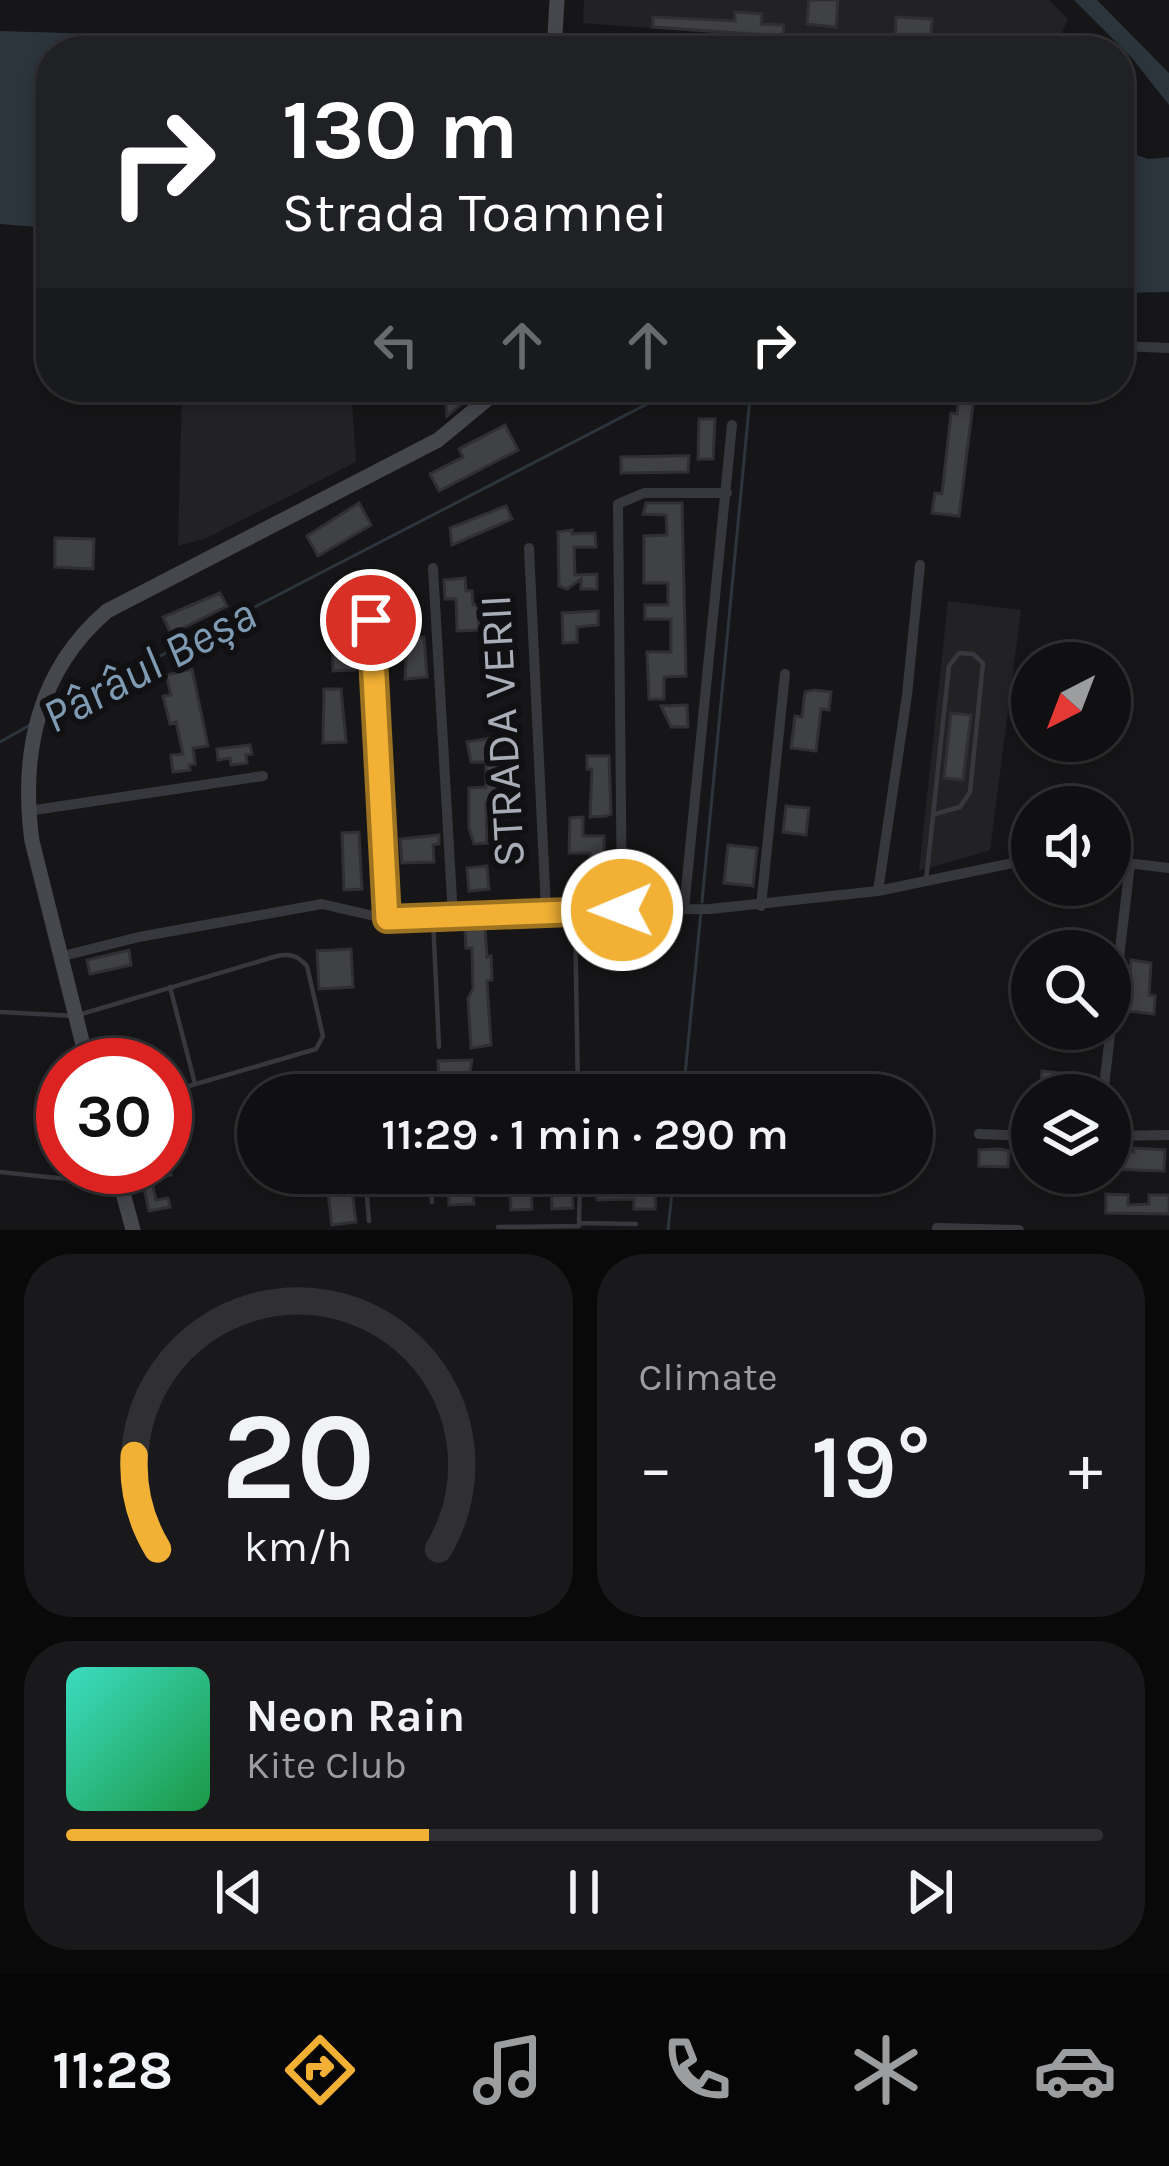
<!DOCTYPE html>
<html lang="en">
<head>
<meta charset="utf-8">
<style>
  :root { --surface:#101012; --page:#19191b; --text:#f1f3f6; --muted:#9c9d9f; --line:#303032; --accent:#f2b134 }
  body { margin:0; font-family:Karla,sans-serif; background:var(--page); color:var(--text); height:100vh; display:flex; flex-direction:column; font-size:45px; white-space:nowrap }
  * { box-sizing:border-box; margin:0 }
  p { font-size:39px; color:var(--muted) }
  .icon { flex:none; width:66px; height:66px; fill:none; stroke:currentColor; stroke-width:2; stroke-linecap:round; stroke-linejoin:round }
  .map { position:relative; height:1230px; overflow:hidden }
  .panel { display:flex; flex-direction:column; gap:24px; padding:24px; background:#09090a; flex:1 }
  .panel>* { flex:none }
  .banner { position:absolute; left:36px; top:36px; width:1098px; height:366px; border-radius:48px; box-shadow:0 6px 18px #0003,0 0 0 3px var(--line); background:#202124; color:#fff; overflow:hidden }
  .needle { width:78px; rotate:222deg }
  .controls { position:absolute; left:1011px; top:642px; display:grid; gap:24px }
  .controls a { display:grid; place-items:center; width:120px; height:120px; border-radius:50%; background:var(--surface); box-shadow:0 6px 18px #0003,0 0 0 3px var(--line); font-size:60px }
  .speed { position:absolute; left:36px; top:1038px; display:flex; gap:24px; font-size:60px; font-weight:700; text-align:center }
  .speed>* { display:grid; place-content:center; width:156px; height:156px; border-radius:50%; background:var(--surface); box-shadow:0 6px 18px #0003,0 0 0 3px var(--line); line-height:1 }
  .speed .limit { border:18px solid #d22; background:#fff; color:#111 }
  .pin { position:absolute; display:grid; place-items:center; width:102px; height:102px; color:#fff; margin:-51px; border:6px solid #fff; border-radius:50%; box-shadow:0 3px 12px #0007 }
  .me { position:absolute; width:132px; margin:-66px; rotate:269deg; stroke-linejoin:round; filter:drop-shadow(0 0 9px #0008) }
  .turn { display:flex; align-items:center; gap:42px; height:252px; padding:0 48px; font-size:54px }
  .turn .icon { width:156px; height:156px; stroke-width:2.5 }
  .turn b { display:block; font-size:84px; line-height:102px }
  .lanes { display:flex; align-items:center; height:114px; padding:0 48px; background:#0003; justify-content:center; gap:60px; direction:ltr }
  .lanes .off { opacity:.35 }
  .big { font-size:90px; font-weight:600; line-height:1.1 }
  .panel .card { flex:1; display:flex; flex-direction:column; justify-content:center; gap:18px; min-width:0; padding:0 42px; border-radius:48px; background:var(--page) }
  .panel .dial { align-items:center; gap:0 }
  .dial svg { height:312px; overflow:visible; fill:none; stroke:var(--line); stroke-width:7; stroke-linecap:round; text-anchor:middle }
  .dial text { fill:var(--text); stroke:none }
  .song { display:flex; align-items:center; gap:36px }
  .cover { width:144px; height:144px; border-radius:18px; background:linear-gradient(135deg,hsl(170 70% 55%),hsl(140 70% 35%)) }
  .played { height:12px; border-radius:6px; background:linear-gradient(90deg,var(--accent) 35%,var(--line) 35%) }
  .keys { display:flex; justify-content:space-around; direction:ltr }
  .heat { display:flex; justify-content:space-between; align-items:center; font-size:66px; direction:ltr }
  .panel .tiles { flex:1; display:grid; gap:24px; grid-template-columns:1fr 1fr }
  .card:last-child { grid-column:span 2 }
  .trip { position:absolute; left:237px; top:1074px; width:696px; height:120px; border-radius:60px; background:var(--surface); box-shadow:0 6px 18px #0003,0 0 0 3px var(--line); font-weight:600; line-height:120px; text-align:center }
  .tab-bar { display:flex; height:192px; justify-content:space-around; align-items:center; background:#060607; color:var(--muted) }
  .tab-bar .icon { width:84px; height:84px }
  .tab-bar .current { color:var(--accent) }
  .tab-bar b { font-size:54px; color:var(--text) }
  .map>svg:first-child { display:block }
  .built { fill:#222225 }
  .water { fill:#2c353c }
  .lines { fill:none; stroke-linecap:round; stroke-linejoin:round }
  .stream { stroke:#2c353c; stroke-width:3 }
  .building { fill:#404145; stroke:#303034; stroke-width:3 }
  .lane { stroke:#37383d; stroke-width:4.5 }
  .street { stroke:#37383d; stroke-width:10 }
  .secondary { stroke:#45474d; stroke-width:15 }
  .route-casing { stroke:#9d7322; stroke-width:30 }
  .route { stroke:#f2b134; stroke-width:21 }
  .labels { text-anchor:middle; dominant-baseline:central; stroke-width:12; stroke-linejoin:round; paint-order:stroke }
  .street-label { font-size:45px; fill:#a8adb8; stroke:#111113 }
  .water-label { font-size:48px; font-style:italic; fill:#7f9bb3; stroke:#111113 }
</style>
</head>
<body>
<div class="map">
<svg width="1169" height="1230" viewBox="0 0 1169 1230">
  <rect width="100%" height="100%" fill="#161618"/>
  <path class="built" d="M584,0H1049L1068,19L1053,51H947L583,23Z
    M182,387H351L356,462L207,538L178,546Z
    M948,601L1021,610L990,850L919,871Z"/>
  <path class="water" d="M1074,0H1097L1169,73V105L1131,57Z
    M0,31L467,45L483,35L494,41L501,36L522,44L641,51H51V228L0,224Z
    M1119,150L1149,159L1169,157V292L1119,293Z"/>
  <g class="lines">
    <path class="stream" d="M48,714L680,387
      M0,742L30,725
      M702,902L751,387
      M683,1095L701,912
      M668,1230L674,1173"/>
  </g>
  <path class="building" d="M809,0H838L836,27L807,24Z
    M735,12L762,14L761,24L784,25L783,36L653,27V17L735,21Z
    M896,17L932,19L931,40L895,38Z
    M445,387H482L447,416Z
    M960,387L975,388L959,516L932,513L935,493L942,494L951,413L957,414Z
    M699,419H715L713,459H698Z
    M505,425L518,450L439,491L430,474L463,457L459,449Z
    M674,456H689L688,472L621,473V457Z
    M359,503L371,525L318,556L307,536Z
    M646,503H682L686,676L664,677V699H649L647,652H671V619H645V605H668V583H644V536L667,535L666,515L643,514Z
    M506,506L512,519L452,545L450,528Z
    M572,530V534L595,533L596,547H574L575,575L597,574V589H581V579L567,589L559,586L558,532Z
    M55,538L94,539L93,569L55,567Z
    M465,578L466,591H472L473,605H477L479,630L457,631L456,599H445L444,580Z
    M220,593L227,606L171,634L163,617Z
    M598,611V625L577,627V642L563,643L562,613Z
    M332,630H349L355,670L333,671Z
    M424,637L427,677L405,679L407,638Z
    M192,669L208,746L193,748L195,764L189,765L190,770L173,772L171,755L183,754L176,722L170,724L163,696L171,695L166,675Z
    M324,689H341L346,742L323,743Z
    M814,690L831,692L829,710L821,709L816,751L791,748L795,716L802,717L805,692Z
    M687,705L688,727H671L661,706Z
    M951,713L971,715L963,780L944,778Z
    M491,738V746L498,745L502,802L486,803L487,843L474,844L469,828V788L486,787V762H471L467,742Z
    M250,745L252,754L246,755L247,763L231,765L230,758L218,760L217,749Z
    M587,756H609L611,814L606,816L590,817L592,769H587Z
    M786,806L809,808L806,835L783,832Z
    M583,817V836H604V870H612V898L594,899L590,853H569L570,818Z
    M359,832L362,889L344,890L342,833Z
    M439,835V844L433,845L434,862L402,863L400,839Z
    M728,845L757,848L753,886L724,883Z
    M487,866L489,889L469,891L467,868Z
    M485,928L487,957L491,956L492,980L487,981L491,1045L471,1048L468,998L473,989L472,948H466L465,930Z
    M351,949L353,987L319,989L317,951Z
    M129,950L131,965L90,974L87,960Z
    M1131,960L1151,963L1149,995L1155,996L1154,1014L1128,1011Z
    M472,1060L469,1079L439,1081L438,1061Z
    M1042,1071L1095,1077L1093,1095L1040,1093Z
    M1134,1148L1165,1150L1164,1171L1110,1169V1152H1134Z
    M999,1149L1009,1151L1008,1167L979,1166V1150Z
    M169,1166L171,1175L152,1180L150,1174L156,1200L168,1198L170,1207L149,1211L141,1175Z
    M448,1173H470L474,1204L449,1205Z
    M596,1173H618L619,1189L656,1187L655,1209H634V1199L597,1200Z
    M350,1175L356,1222L332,1225L326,1179Z
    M572,1186L573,1208L552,1209L551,1187Z
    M531,1187L532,1209L511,1210L510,1188Z
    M1106,1194L1128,1195V1205L1149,1204V1195H1169V1214L1106,1213Z"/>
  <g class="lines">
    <path class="lane" d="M926,881L949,666L959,653L973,654L983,663L970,792L960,807L935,814
      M575,915L578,1095
      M433,918L439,1047
      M170,987L195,1084
      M0,1012L75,1016L277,956C290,953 298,956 307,966L323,1036L316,1049L165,1093
      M409,1095L578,1084
      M0,1172L115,1184
      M365,1173L369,1221
      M431,1173L432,1202
      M581,1223L636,1224
      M498,1227L579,1226L580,1173"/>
    <path class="street" d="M1119,346L1169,348
      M529,548L546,910
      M433,568L453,917
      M371,620L387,919
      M28,811L263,776
      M1110,861L1169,868
      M878,891L907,695L920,565
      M761,906L785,674
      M684,909L732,425
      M622,910L618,504L644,493H727
      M59,957L139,937L322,904L387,919L546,910L710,909L878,891L1032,859
      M1103,1095L1130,864
      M979,1134L1032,1136
      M1110,1136L1169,1135
      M937,1228L1019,1230"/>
    <path class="secondary" d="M554,51L557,0
      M88,1065L32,841C20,753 38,670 107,611L438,440L502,387
      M116,1167L133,1230"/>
  </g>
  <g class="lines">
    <defs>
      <path id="route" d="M371,620L387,919L622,910"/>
    </defs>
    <use href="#route" class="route-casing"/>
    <use href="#route" class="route"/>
  </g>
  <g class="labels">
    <g class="street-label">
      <text transform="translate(502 731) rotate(-93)">STRADA VERII</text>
    </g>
    <g class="water-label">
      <text transform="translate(149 665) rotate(-28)">Pârâul Beșa</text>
    </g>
  </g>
</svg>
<div class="controls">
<a><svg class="needle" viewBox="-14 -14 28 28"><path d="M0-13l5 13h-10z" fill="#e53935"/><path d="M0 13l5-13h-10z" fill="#9c9d9f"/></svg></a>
<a><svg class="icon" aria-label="sound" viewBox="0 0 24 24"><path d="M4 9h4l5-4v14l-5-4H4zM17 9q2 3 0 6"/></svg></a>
<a><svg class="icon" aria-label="search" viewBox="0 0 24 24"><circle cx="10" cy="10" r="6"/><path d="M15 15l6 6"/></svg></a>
<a><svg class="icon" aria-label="layers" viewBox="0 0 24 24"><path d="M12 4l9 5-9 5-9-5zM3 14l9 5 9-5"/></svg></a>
</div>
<div class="speed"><div class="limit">30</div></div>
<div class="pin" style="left:371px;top:620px;background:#d93025"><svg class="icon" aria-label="arrive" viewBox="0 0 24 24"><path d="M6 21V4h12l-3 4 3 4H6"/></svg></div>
<svg class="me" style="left:622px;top:910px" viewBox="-20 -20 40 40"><circle r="17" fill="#f2b134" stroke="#fff" stroke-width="3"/><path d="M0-11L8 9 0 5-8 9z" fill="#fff"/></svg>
<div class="trip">11:29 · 1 min · 290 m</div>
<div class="banner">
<div class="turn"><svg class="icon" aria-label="right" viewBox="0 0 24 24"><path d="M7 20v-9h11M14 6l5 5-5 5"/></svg><div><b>130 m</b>Strada Toamnei</div></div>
<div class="lanes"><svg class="icon off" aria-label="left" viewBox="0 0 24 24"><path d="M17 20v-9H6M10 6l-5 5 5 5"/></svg><svg class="icon off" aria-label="ahead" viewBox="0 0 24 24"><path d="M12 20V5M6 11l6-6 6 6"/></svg><svg class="icon off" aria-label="ahead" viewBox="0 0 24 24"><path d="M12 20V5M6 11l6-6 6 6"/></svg><svg class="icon" aria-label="right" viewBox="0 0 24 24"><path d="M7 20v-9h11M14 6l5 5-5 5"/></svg></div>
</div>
</div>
<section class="panel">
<div class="tiles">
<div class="card dial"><svg viewBox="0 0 100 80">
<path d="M14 69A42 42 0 1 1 86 69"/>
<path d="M14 69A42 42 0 0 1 8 45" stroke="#f2b134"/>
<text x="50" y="56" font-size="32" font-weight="700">20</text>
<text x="50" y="72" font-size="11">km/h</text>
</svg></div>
<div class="card"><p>Climate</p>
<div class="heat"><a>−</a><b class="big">19°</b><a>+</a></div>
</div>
<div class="card">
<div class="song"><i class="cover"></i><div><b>Neon Rain</b><p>Kite Club</p></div></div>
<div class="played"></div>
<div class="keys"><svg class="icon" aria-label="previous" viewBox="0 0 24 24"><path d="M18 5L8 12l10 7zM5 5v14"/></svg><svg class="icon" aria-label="pause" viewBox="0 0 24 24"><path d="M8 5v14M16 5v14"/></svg><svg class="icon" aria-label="next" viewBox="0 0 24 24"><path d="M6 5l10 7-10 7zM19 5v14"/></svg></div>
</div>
</div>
</section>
<nav class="tab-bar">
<b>11:28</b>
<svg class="icon current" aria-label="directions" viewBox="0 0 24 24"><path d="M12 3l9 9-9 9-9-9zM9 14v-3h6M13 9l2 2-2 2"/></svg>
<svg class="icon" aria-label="music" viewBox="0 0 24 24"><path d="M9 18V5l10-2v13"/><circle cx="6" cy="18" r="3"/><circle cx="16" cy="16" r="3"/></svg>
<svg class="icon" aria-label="phone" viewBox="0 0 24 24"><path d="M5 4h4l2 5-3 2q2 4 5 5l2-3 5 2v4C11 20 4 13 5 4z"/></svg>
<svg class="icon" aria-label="climate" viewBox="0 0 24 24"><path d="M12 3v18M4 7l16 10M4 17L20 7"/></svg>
<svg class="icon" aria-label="car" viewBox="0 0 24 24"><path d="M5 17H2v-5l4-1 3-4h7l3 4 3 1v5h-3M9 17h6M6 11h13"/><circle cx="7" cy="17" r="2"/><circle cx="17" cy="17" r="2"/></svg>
</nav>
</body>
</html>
